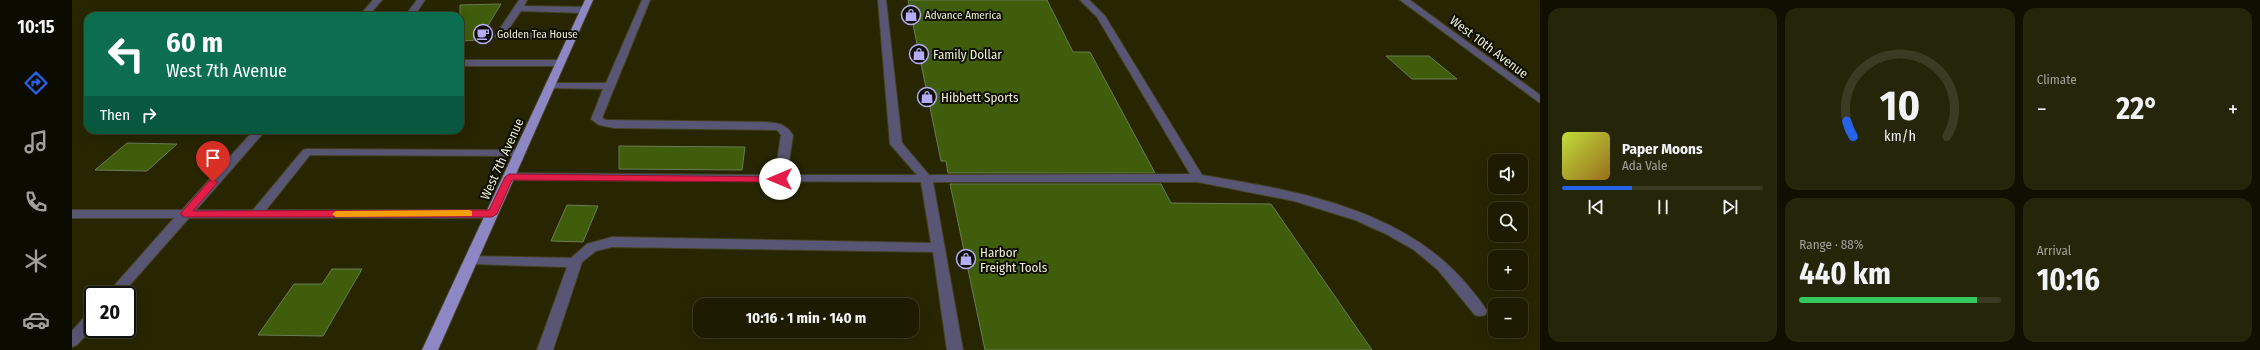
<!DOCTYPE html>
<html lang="en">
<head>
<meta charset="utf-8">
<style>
  :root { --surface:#1d1c00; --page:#25250a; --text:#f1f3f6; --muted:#a0a199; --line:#3b3a22; --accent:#2563eb }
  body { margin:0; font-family:"Fira Sans Condensed",sans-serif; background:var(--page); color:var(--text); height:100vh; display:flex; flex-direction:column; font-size:15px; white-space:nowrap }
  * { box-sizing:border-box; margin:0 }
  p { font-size:13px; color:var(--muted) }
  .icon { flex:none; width:22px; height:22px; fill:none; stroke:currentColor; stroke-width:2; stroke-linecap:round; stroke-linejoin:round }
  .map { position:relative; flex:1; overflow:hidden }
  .sheet { display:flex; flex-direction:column; gap:8px; padding:8px; background:#100f00; width:720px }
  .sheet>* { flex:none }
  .banner { position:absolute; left:12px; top:12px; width:380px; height:122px; border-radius:12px; box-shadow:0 4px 16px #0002,0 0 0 1px var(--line); background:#0b6e4f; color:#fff; overflow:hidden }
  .buttons { position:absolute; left:1416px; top:154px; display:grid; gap:8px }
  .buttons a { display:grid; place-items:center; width:40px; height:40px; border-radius:8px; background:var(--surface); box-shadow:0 4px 16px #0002,0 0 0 1px var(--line); font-size:20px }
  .speed { position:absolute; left:12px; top:286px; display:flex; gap:8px; font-size:20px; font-weight:700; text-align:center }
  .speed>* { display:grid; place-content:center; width:52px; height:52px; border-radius:50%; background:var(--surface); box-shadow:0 4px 16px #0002,0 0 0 1px var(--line); line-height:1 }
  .speed .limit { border:2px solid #111; border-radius:6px; background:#fff; color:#111 }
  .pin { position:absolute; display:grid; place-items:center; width:34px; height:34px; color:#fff; margin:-41px -17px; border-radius:50% 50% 50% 0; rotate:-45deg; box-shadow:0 0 4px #0007 }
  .pin .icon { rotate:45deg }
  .me { position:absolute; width:44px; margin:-22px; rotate:270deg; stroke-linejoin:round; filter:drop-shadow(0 0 3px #0008) }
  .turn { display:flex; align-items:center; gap:14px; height:84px; padding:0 16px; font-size:18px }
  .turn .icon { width:52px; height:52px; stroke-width:2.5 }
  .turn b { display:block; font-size:28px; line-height:34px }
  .then { display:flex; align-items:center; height:38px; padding:0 16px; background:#0003; gap:8px; font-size:15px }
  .big { font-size:30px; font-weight:700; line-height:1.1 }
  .sheet .card { flex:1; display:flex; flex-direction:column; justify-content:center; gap:6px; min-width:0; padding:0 14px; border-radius:12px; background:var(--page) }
  .sheet .dial { align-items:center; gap:0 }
  .dial svg { height:104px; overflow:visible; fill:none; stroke:var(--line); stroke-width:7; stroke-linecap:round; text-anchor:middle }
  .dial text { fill:var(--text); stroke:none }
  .song { display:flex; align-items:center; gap:12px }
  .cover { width:48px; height:48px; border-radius:6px; background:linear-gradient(135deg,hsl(70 70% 55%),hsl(40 70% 35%)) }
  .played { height:4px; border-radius:2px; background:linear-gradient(90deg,var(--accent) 35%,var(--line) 35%) }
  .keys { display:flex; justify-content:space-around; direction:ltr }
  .heat { display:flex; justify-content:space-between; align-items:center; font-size:22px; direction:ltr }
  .charge { height:6px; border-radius:3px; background:linear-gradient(90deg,#34c759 88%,var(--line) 0) }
  .sheet .tiles { flex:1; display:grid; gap:8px; grid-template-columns:repeat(3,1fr) }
  .card:first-child { grid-row:span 2 }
  .trip { position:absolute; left:621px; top:298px; width:226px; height:40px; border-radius:12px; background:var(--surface); box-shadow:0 4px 16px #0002,0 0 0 1px var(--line); font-weight:700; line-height:40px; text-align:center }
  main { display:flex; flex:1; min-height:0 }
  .tabs { display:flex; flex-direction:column; width:72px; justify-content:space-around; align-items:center; background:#0c0b00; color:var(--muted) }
  .tabs .icon { width:28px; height:28px }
  .tabs .selected { color:var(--accent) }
  .tabs b { font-size:18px; color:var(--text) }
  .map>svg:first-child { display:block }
  .building { fill:#3f5d0a; stroke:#6a7c57 }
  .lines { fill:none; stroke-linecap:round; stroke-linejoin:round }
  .minor-casing { stroke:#43421e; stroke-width:2 }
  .major-casing { stroke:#43421e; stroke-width:2 }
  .minor { fill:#595675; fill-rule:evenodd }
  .major { fill:#8e87c6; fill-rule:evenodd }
  .route { fill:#e11d48; stroke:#92132f }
  .slow { fill:#f59e0b }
  .labels { text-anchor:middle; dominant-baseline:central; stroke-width:4; stroke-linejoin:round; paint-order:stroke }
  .far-poi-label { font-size:11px; fill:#eeefd9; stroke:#0e0e02; text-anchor:start }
  .street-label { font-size:13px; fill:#eeefd9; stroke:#0e0e02 }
  .poi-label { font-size:13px; fill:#eeefd9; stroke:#0e0e02; text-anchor:start }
</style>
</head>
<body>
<main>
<nav class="tabs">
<b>10:15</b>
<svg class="icon selected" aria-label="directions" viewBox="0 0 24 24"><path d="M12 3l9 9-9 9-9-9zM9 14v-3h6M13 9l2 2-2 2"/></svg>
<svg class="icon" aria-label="music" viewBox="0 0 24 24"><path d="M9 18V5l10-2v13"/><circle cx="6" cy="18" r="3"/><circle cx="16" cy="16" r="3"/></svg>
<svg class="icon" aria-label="phone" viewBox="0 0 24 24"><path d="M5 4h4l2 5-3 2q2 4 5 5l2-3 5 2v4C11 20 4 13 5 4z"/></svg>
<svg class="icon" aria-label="climate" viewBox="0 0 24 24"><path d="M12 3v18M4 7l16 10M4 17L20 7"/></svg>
<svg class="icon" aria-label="car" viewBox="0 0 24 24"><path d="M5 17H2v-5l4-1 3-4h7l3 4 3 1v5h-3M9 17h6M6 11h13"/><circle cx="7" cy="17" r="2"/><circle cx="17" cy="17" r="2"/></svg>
</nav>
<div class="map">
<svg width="1468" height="350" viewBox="0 0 1468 350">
  <rect width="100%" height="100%" fill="#272600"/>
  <path class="building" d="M836,0H975L1001,52H1018L1083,173H876L874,161H869Z
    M429,4L407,40L388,41V5Z
    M1314,56H1357L1385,79H1340Z
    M55,143L105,144L75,171L23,170Z
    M547,146L673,147L670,170L547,169Z
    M878,184H1089L1099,203L1199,204L1300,350H913Z
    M495,205L526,206L511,242L479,241Z
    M260,269H290L251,336L186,335L222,284H250Z"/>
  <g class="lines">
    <defs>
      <path id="minor" d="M301,0H310L296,16H287Z
        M345,0H353L342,16H333Z
        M447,0H455L452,6L512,7L516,10L512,13L449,11L434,33H500L505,36L503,38H425L423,36Z
        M570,0H578L530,118L534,120L694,122C707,123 713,124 721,135L715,175H845L818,144L806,0H814L830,143L857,175L1118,174L1025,17L1008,0H1017L1033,16L1130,175C1225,191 1332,208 1397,287C1403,295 1410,302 1415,311L1413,315L1408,316L1403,315L1366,270L1342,250L1314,234L1283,220L1222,201L1126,182H861L891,350H875L861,252L540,247L524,251L510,262L481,350H465L495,267L400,264L395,262L393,259L395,256L499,258L515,244L540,237L859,243L849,182L433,180L431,177L437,173L703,175L709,135L705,130L542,128L527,125L519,119L531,89L474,88L473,86L478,83H534Z
        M1328,0H1338L1468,95V103Z
        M388,60H488L493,63L488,66H388Z
        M182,130H194L124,210H181L231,150L235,149L448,150L454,153L448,156L238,155L194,210H420L426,214L420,218H117L49,295H34L102,218H0V210H110Z
        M21,311V327L5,345L0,347V331L16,313Z"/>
      <path id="major" d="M513,0H521L366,350H350Z"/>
    </defs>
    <use href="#minor" class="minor-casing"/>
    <use href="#major" class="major-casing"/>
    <use href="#minor" class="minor"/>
    <use href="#major" class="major"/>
  </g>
  <path class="route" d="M437,174L708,177L713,179L708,182L440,180L425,214L420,217H113L108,214L138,180H141L146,182L121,211L417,210L433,177Z"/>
  <path class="slow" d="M397,210L400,211V216L264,217L260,214L264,211Z"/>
  <defs>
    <symbol id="shop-ring" viewBox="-11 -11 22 22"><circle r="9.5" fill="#0e0e02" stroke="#b5acf8" stroke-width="1.5"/><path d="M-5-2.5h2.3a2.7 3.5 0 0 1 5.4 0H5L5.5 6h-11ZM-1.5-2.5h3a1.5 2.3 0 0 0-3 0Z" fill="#b5acf8"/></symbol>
    <symbol id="cafe-ring" viewBox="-11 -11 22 22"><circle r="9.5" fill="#0e0e02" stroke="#b5acf8" stroke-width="1.5"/><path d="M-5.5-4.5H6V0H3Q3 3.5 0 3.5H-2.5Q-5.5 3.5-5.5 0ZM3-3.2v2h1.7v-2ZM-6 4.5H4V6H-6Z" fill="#b5acf8"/></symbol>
  </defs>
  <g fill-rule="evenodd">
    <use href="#shop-ring" x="828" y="4" width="22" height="22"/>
    <use href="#cafe-ring" x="400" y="23" width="22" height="22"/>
    <use href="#shop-ring" x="836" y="43" width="22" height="22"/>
    <use href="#shop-ring" x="844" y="86" width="22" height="22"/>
    <use href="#shop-ring" x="883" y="248" width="22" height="22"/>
  </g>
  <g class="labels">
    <g class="far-poi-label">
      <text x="853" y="15">Advance America</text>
      <text x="425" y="34">Golden Tea House</text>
    </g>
    <g class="street-label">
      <text transform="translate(1417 47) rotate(37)">West 10th Avenue</text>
      <text transform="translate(430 159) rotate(-66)">West 7th Avenue</text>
    </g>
    <g class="poi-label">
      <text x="861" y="54">Family Dollar</text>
      <text x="869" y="97">Hibbett Sports</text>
      <text x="908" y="252">Harbor<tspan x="908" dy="15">Freight Tools</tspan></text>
    </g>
  </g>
</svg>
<div class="buttons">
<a><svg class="icon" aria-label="sound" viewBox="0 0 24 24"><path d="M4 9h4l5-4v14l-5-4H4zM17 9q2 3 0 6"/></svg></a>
<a><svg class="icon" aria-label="search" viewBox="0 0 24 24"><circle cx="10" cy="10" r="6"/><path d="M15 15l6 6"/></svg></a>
<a>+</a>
<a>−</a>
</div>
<div class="speed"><div class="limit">20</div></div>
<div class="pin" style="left:141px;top:182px;background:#d93025"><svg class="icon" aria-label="arrive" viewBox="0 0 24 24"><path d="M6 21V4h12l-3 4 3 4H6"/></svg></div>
<svg class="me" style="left:708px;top:179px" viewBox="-20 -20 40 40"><circle r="19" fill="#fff"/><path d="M0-13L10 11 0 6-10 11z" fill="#e11d48"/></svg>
<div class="trip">10:16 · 1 min · 140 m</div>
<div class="banner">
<div class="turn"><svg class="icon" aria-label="left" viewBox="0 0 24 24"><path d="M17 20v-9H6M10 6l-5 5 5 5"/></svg><div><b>60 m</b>West 7th Avenue</div></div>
<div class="then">Then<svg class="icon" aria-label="right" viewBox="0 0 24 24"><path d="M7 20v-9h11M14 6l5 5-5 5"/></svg></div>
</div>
</div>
<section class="sheet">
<div class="tiles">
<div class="card">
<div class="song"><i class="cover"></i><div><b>Paper Moons</b><p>Ada Vale</p></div></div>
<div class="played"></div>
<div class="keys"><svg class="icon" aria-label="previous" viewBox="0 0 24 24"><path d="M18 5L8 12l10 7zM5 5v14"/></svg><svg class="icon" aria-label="pause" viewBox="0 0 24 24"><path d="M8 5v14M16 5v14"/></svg><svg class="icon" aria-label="next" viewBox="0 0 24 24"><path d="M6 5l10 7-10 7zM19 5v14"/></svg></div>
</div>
<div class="card dial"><svg viewBox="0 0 100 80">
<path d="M14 69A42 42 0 1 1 86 69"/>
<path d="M14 69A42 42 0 0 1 9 57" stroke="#2563eb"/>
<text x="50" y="56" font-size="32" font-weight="700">10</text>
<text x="50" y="72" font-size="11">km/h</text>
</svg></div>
<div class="card"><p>Climate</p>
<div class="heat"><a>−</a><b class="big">22°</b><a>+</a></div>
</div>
<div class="card"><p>Range · 88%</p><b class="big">440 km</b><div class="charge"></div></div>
<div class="card"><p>Arrival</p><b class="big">10:16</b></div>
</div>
</section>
</main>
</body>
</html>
